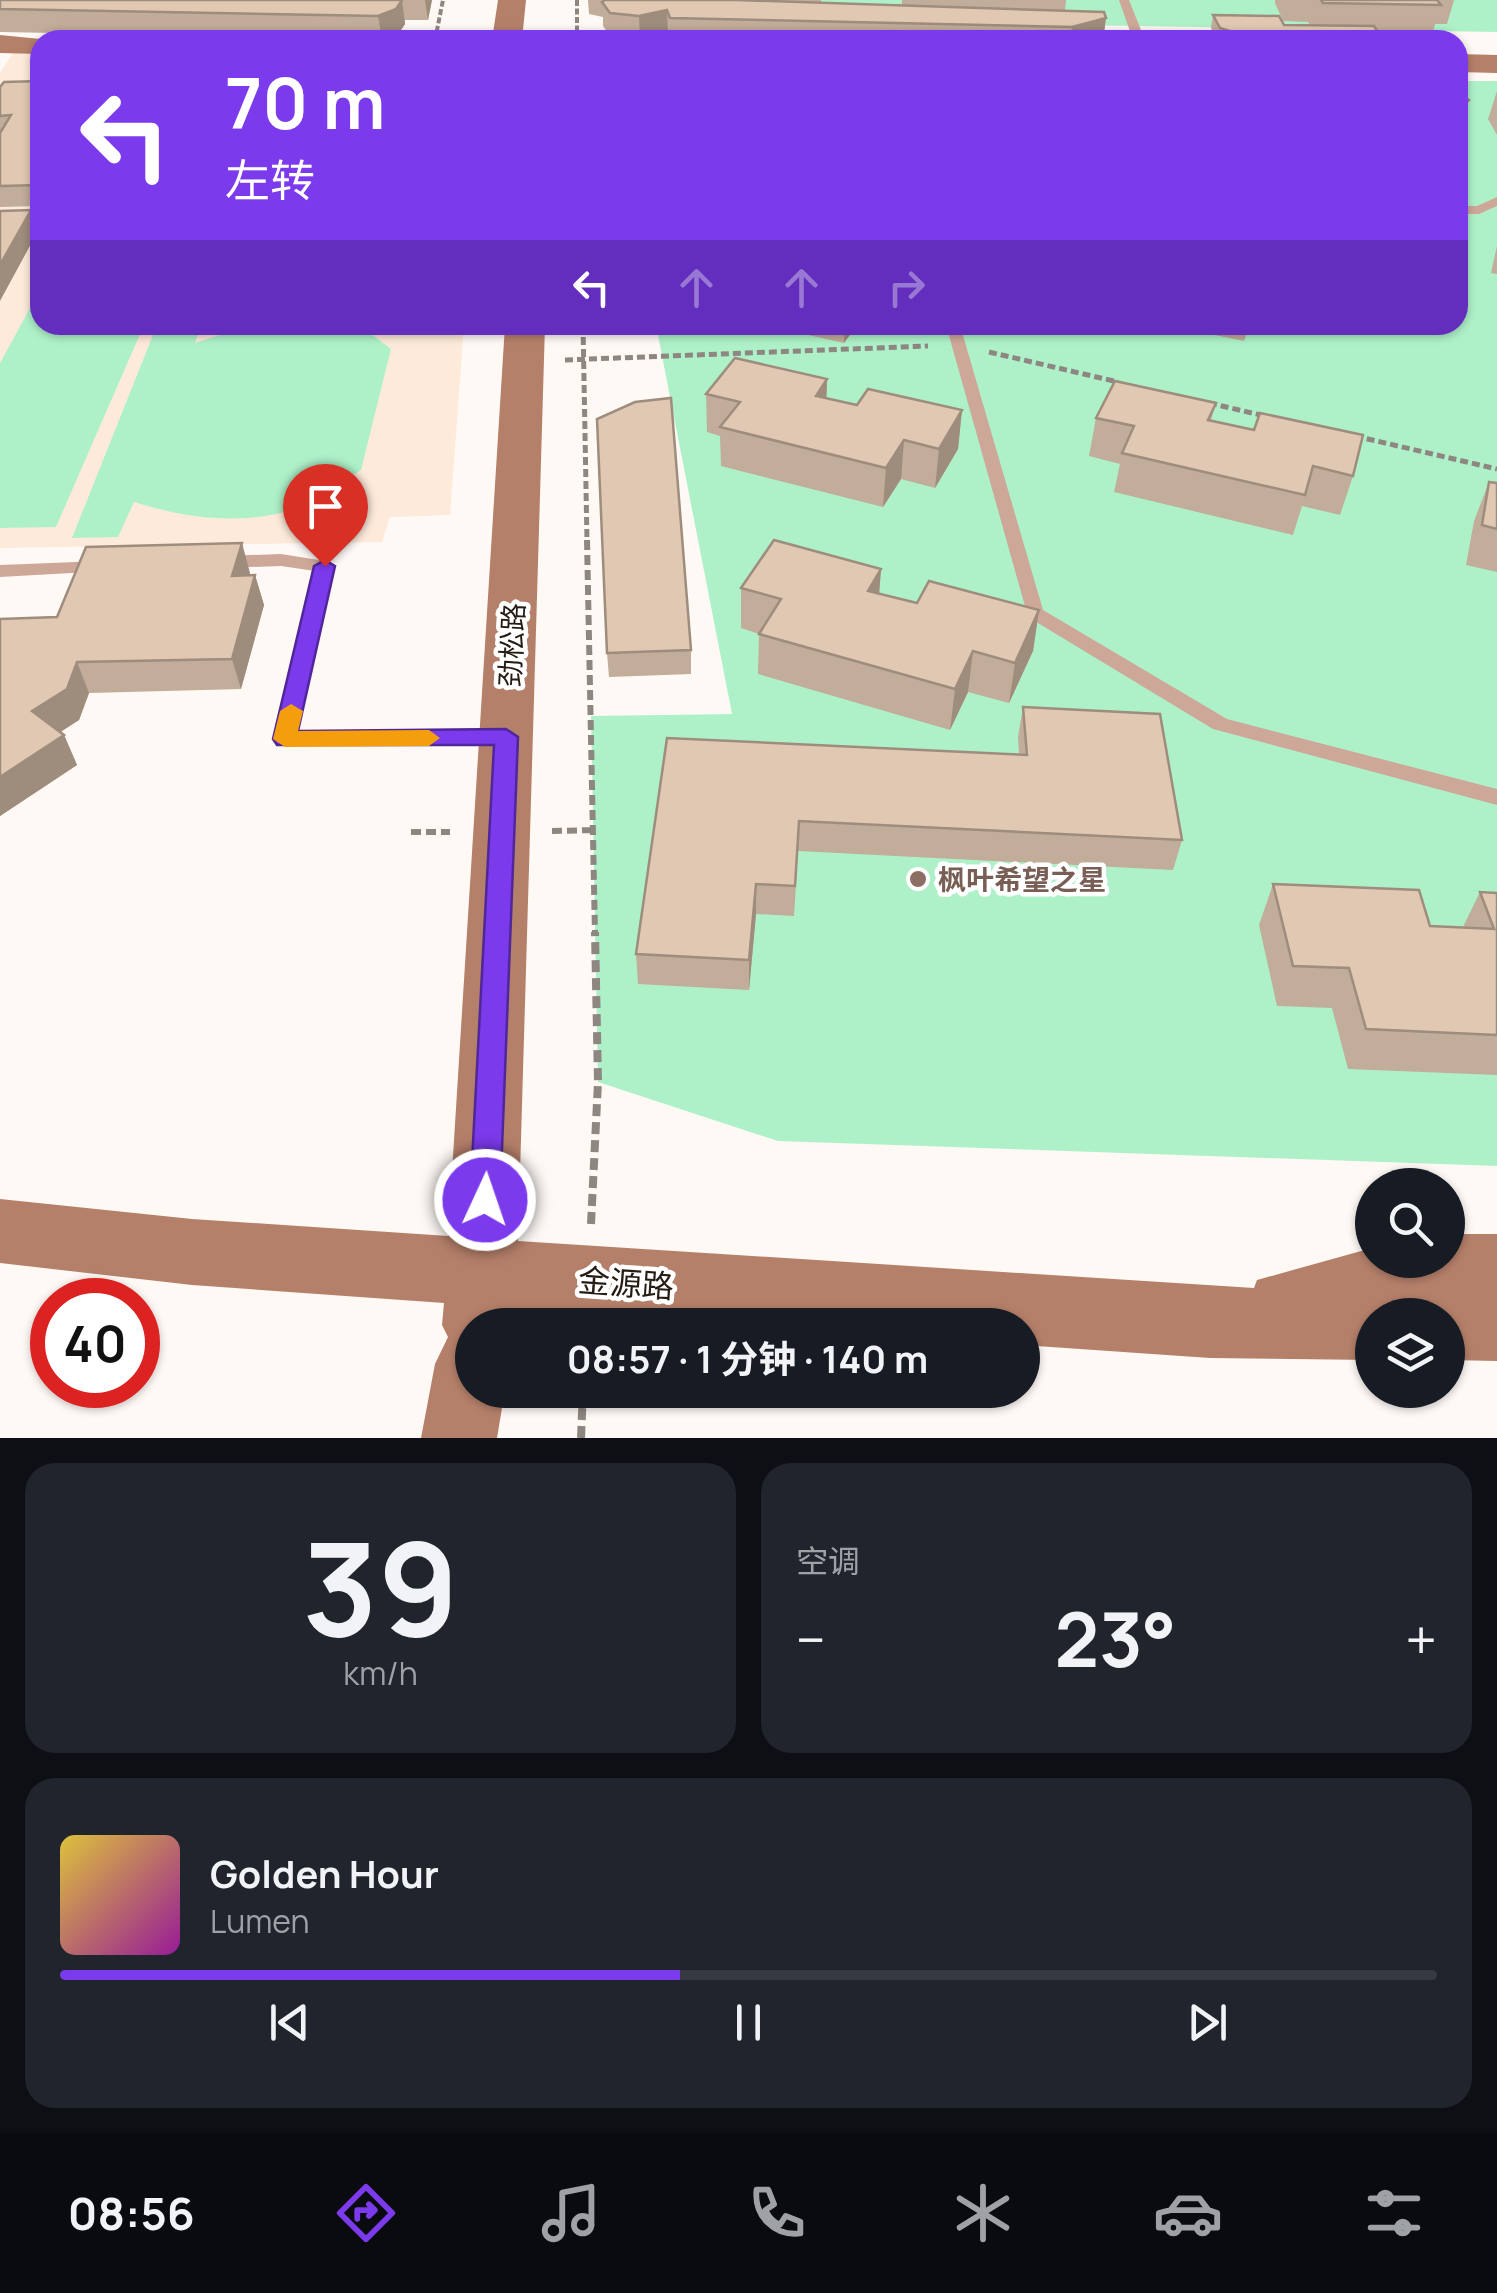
<!DOCTYPE html>
<html lang="zh">
<head>
<meta charset="utf-8">
<style>
  :root { --surface:#171b24; --page:#20242c; --text:#f1f3f6; --muted:#9ea1a6; --line:#363941; --accent:#7c3aed }
  body { margin:0; font-family:Manrope,"Noto Sans SC",sans-serif; background:var(--page); color:var(--text); height:100vh; display:flex; flex-direction:column; font-size:38px; white-space:nowrap }
  * { box-sizing:border-box; margin:0 }
  p { font-size:32px; color:var(--muted) }
  .icon { flex:none; width:55px; height:55px; fill:none; stroke:currentColor; stroke-width:2; stroke-linecap:round; stroke-linejoin:round }
  .map { position:relative; height:1438px; overflow:hidden }
  .side { display:flex; flex-direction:column; gap:25px; padding:25px; background:#0d0f14; flex:1 }
  .side>* { flex:none }
  .banner { position:absolute; left:30px; top:30px; width:1438px; height:305px; border-radius:30px; box-shadow:0 2px 8px #0004; background:#7c3aed; color:#fff; overflow:hidden }
  .tools { position:absolute; left:1355px; top:1168px; display:grid; gap:20px }
  .tools a { display:grid; place-items:center; width:110px; height:110px; border-radius:50%; background:var(--surface); box-shadow:0 2px 8px #0004; font-size:50px }
  .speed { position:absolute; left:30px; top:1278px; display:flex; gap:20px; font-size:50px; font-weight:700; text-align:center }
  .speed>* { display:grid; place-content:center; width:130px; height:130px; border-radius:50%; background:var(--surface); box-shadow:0 2px 8px #0004; line-height:1 }
  .speed .limit { border:15px solid #d22; background:#fff; color:#111 }
  .pin { position:absolute; display:grid; place-items:center; width:85px; height:85px; color:#fff; margin:-102px -42px; border-radius:50% 50% 50% 0; rotate:-45deg; box-shadow:0 0 10px #0007 }
  .pin .icon { rotate:45deg }
  .me { position:absolute; width:110px; margin:-55px; rotate:3deg; stroke-linejoin:round; filter:drop-shadow(0 0 8px #0008) }
  .turn { display:flex; align-items:center; gap:35px; height:210px; padding:0 30px; font-size:45px }
  .turn .icon { width:130px; height:130px; stroke-width:2.5 }
  .turn b { display:block; font-size:70px; line-height:85px }
  .lanes { display:flex; align-items:center; height:95px; padding:0 30px; background:#0003; justify-content:center; gap:50px; direction:ltr }
  .lanes .off { opacity:.35 }
  .big { font-size:75px; font-weight:700; line-height:1.1 }
  .side .tile { flex:1; display:flex; flex-direction:column; justify-content:center; gap:15px; min-width:0; padding:0 35px; border-radius:30px; background:var(--page) }
  .side .dial { align-items:center; gap:0 }
  .dial b { font-size:130px; line-height:1 }
  .song { display:flex; align-items:center; gap:30px }
  .cover { width:120px; height:120px; border-radius:15px; background:linear-gradient(135deg,hsl(50 70% 55%),hsl(300 70% 35%)) }
  .played { height:10px; border-radius:5px; background:linear-gradient(90deg,var(--accent) 45%,var(--line) 45%) }
  .keys { display:flex; justify-content:space-around; direction:ltr }
  .heat { display:flex; justify-content:space-between; align-items:center; font-size:55px; direction:ltr }
  .side .tiles { flex:1; display:grid; gap:25px; grid-template-columns:1fr 1fr }
  .tile:last-child { grid-column:span 2 }
  .trip { position:absolute; left:455px; top:1308px; width:585px; height:100px; border-radius:50px; background:var(--surface); box-shadow:0 2px 8px #0004; font-weight:700; line-height:100px; text-align:center }
  .dock { display:flex; height:160px; justify-content:space-around; align-items:center; background:#090b0e; color:var(--muted) }
  .dock .icon { width:70px; height:70px }
  .dock .selected { color:var(--accent) }
  .dock b { font-size:45px; color:var(--text) }
  .map>svg:first-child { display:block }
  .built { fill:#fdeada }
  .green { fill:#aef1c9 }
  .lines { fill:none; stroke-linecap:round; stroke-linejoin:round }
  .path-far3 { stroke:#8e8781; stroke-width:4; stroke-dasharray:6 2.5; stroke-linecap:butt }
  .path-far2 { stroke:#8e8781; stroke-width:5; stroke-dasharray:8 4; stroke-linecap:butt }
  .path-far1 { stroke:#8e8781; stroke-width:6; stroke-dasharray:10 5; stroke-linecap:butt }
  .path { stroke:#8e8781; stroke-width:8; stroke-dasharray:12 6; stroke-linecap:butt }
  .lane { fill:#cda899; fill-rule:evenodd }
  .secondary { fill:#b5806a; fill-rule:evenodd }
  .wall { fill:#c2ac9a }
  .shaded-wall { fill:#9e8c7d }
  .building { fill:#e1c8b3; stroke:#9e8c7d; stroke-width:2.5 }
  .route { fill:#7c3aed; stroke:#51269a; stroke-width:2.5 }
  .slow { fill:#f59e0b }
  .education-dot { fill:#8d6e63; stroke:#fff; stroke-width:4 }
  .labels { text-anchor:middle; dominant-baseline:central; stroke-width:9; stroke-linejoin:round; paint-order:stroke }
  .street-label { font-size:28px; fill:#251c14; stroke:#fff }
  .education-label { font-size:28px; font-weight:bold; fill:#785e54; stroke:#fff; text-anchor:start }
  .near-street-label { font-size:32px; fill:#251c14; stroke:#fff }
</style>
</head>
<body>
<div class="map">
<svg width="1497" height="1438" viewBox="0 0 1497 1438">
  <rect width="100%" height="100%" fill="#fef9f5"/>
  <path class="built" d="M14,51H40V325H464L450,515L390,517L382,542L0,548V73Z"/>
  <path class="green" d="M660,0H1497V32L662,18Z
    M1458,81H1497V1166L778,1141L598,1082L591,716L732,714L656,325H1458Z
    M40,290V325H144L56,527L0,528V363Z
    M157,325H201L195,343L251,325H349L363,328L391,349L361,470C345,480 327,497 309,504C252,527 191,520 134,502L118,537L72,538Z"/>
  <g class="lines">
    <path class="path-far3" d="M577,0V40
      M435,40L443,0"/>
    <path class="path-far2" d="M583,325L587,542
      M989,352L1118,382
      M565,360L928,346
      M1209,403L1265,416
      M1355,436L1497,469"/>
    <path class="path-far1" d="M587,540L595,935
      M552,831L593,830
      M411,832H450"/>
    <path class="path" d="M591,1224L598,1082L595,932
      M581,1438L583,1390"/>
    <path class="lane" d="M1119,0H1129L1145,40H1133Z
      M1497,197V206L1479,214H1458V206H1477Z
      M946,325H960L1043,610L1227,719L1497,789V805L1213,729L1028,617Z
      M281,554L325,561L334,567L297,732L504,730L514,737L511,742L278,744L275,739L315,571L281,566L220,568L211,562L220,556Z
      M101,561L107,563L110,567L107,571L0,577V565Z"/>
    <path class="secondary" d="M498,0H526L522,40H492Z
      M0,35L51,40H40V54L0,53Z
      M1458,54L1497,55V73L1458,72Z
      M505,325H545L518,1241L1254,1288L1257,1280L1372,1248V1260H1448V1234H1497V1361L1448,1360V1315H1416L1421,1304L1402,1309L1404,1315H1372V1360L1210,1358L1022,1345V1325H747L516,1308V1325H472V1390H505L497,1438H421L435,1364L448,1337L442,1325L444,1303L192,1285L0,1263V1199L192,1219L448,1236Z"/>
  </g>
  <path class="wall" d="M0,0H432L428,20H405V24L399,33L382,39L0,32Z
    M588,0H821V2L902,5V0H1066L1065,10L1106,18L1103,40H670L668,34L640,39L611,37L603,26V17L589,14Z
    M1275,0H1454L1447,24H1435L1432,37L1380,36L1383,40H1217L1211,28L1213,15L1284,25H1310L1308,22L1283,21L1275,3Z
    M40,81V206L0,207V87Z
    M1497,91V135L1488,119Z
    M1497,246V274L1491,273Z
    M764,325H857L844,343Z
    M1166,325H1250L1244,341Z
    M827,379L826,398L857,405L962,410L958,449L935,488L901,479L883,507L721,466L720,436L707,432L706,394Z
    M1216,403L1211,420L1353,476L1340,515L1302,506L1293,535L1114,492L1120,464L1089,456L1096,418Z
    M1489,482L1497,483V572L1466,565L1474,521Z
    M881,569L879,594L917,603L1039,610L1033,651L1009,703L968,692L950,730L758,674L759,634L741,628V588Z
    M250,573L249,576L255,575L264,605L241,689L89,693L79,720L60,732L64,735L77,765L0,816L57,617Z
    M691,650V674L609,677L607,653Z
    M1023,707L1182,840L1173,870L798,851L794,916L756,914L749,990L638,984L636,954L667,738L1019,755L1018,737Z
    M1273,884L1430,926L1463,927L1480,892L1497,893V1075L1348,1069L1332,1008L1277,1006L1259,925Z"/>
  <path class="shaded-wall" d="M402,0L405,24L399,33L382,39L378,16Z
    M425,0H432L428,20Z
    M667,10L668,34L640,39L639,16Z
    M1106,18L1103,40H1070L1072,27Z
    M1469,100L1463,120L1458,124V118L1461,107Z
    M31,210L38,231L0,301V265Z
    M845,325H857L844,343Z
    M827,379L826,418L816,396Z
    M962,410L958,449L935,488L939,449Z
    M904,440L901,479L883,507L886,468Z
    M242,543L250,573L240,606L232,576Z
    M881,569L878,609L868,591Z
    M255,575L264,605L241,689L232,659Z
    M1039,610L1033,651L1009,703L1015,663Z
    M973,651L968,692L950,730L955,689Z
    M77,662L89,693L79,720L45,742L32,711Z
    M64,735L77,765L0,816V777Z
    M756,884V914L749,990V960Z"/>
  <path class="building" d="M0,0H402L396,9L378,16L0,9Z
    M605,0H736L1104,12L1106,18L1072,27L670,18L667,10L639,16L610,13L602,2Z
    M1321,0H1437L1441,5L1323,3Z
    M1213,15L1279,16L1284,25L1374,26L1383,40L1256,39L1220,28Z
    M40,81V185L0,186V133L11,115L0,116V87L4,82Z
    M1458,92L1469,100L1461,107L1458,106Z
    M31,210L0,265V211Z
    M735,358L827,379L816,396L857,405L868,389L962,410L939,449L904,440L886,468L720,427L740,402L706,394Z
    M1115,381L1216,403L1208,420L1254,430L1260,413L1363,435L1353,476L1313,466L1305,495L1122,453L1134,426L1096,418Z
    M671,398L691,650L607,653L597,419L635,402Z
    M1489,482L1497,483V529L1482,525Z
    M774,540L881,569L868,591L917,603L929,581L1039,610L1015,663L973,651L955,689L759,634L781,599L741,588Z
    M242,543L232,576L255,575L232,659L77,662L67,689L32,711L64,735L0,777V619L57,617L86,547Z
    M1023,707L1160,714L1182,840L799,821L795,886L756,884L749,960L636,954L667,738L1027,755Z
    M1273,884L1419,890L1430,926L1494,929L1480,892L1497,893V1035L1366,1029L1349,968L1293,966Z"/>
  <path class="route" d="M325,560L335,566L298,731L506,729L518,737L500,1200L495,1209L485,1213L474,1209L470,1200L494,745H277L273,739L314,566Z"/>
  <path class="slow" d="M291,704L303,711L298,731L429,730L440,738L429,746L285,747L273,739L280,711Z"/>
  <circle class="education-dot" cx="918" cy="879" r="10"/>
  <g class="labels">
    <g class="street-label">
      <text transform="translate(511 645) rotate(-87)">劲松路</text>
    </g>
    <g class="education-label">
      <text x="938" y="879">枫叶希望之星</text>
    </g>
    <g class="near-street-label">
      <text transform="translate(626 1283) rotate(4)">金源路</text>
    </g>
  </g>
</svg>
<div class="tools">
<a><svg class="icon" aria-label="search" viewBox="0 0 24 24"><circle cx="10" cy="10" r="6"/><path d="M15 15l6 6"/></svg></a>
<a><svg class="icon" aria-label="layers" viewBox="0 0 24 24"><path d="M12 4l9 5-9 5-9-5zM3 14l9 5 9-5"/></svg></a>
</div>
<div class="speed"><div class="limit">40</div></div>
<div class="pin" style="left:325px;top:566px;background:#d93025"><svg class="icon" aria-label="arrive" viewBox="0 0 24 24"><path d="M6 21V4h12l-3 4 3 4H6"/></svg></div>
<svg class="me" style="left:485px;top:1200px" viewBox="-20 -20 40 40"><circle r="17" fill="#7c3aed" stroke="#fff" stroke-width="3"/><path d="M0-11L8 9 0 5-8 9z" fill="#fff"/></svg>
<div class="trip">08:57 · 1 分钟 · 140 m</div>
<div class="banner">
<div class="turn"><svg class="icon" aria-label="left" viewBox="0 0 24 24"><path d="M17 20v-9H6M10 6l-5 5 5 5"/></svg><div><b>70 m</b>左转</div></div>
<div class="lanes"><svg class="icon" aria-label="left" viewBox="0 0 24 24"><path d="M17 20v-9H6M10 6l-5 5 5 5"/></svg><svg class="icon off" aria-label="ahead" viewBox="0 0 24 24"><path d="M12 20V5M6 11l6-6 6 6"/></svg><svg class="icon off" aria-label="ahead" viewBox="0 0 24 24"><path d="M12 20V5M6 11l6-6 6 6"/></svg><svg class="icon off" aria-label="right" viewBox="0 0 24 24"><path d="M7 20v-9h11M14 6l5 5-5 5"/></svg></div>
</div>
</div>
<section class="side">
<div class="tiles">
<div class="tile dial"><b>39</b><p>km/h</p></div>
<div class="tile"><p>空调</p>
<div class="heat"><a>−</a><b class="big">23°</b><a>+</a></div>
</div>
<div class="tile">
<div class="song"><i class="cover"></i><div><b>Golden Hour</b><p>Lumen</p></div></div>
<div class="played"></div>
<div class="keys"><svg class="icon" aria-label="previous" viewBox="0 0 24 24"><path d="M18 5L8 12l10 7zM5 5v14"/></svg><svg class="icon" aria-label="pause" viewBox="0 0 24 24"><path d="M8 5v14M16 5v14"/></svg><svg class="icon" aria-label="next" viewBox="0 0 24 24"><path d="M6 5l10 7-10 7zM19 5v14"/></svg></div>
</div>
</div>
</section>
<nav class="dock">
<b>08:56</b>
<svg class="icon selected" aria-label="directions" viewBox="0 0 24 24"><path d="M12 3l9 9-9 9-9-9zM9 14v-3h6M13 9l2 2-2 2"/></svg>
<svg class="icon" aria-label="music" viewBox="0 0 24 24"><path d="M9 18V5l10-2v13"/><circle cx="6" cy="18" r="3"/><circle cx="16" cy="16" r="3"/></svg>
<svg class="icon" aria-label="phone" viewBox="0 0 24 24"><path d="M5 4h4l2 5-3 2q2 4 5 5l2-3 5 2v4C11 20 4 13 5 4z"/></svg>
<svg class="icon" aria-label="climate" viewBox="0 0 24 24"><path d="M12 3v18M4 7l16 10M4 17L20 7"/></svg>
<svg class="icon" aria-label="car" viewBox="0 0 24 24"><path d="M5 17H2v-5l4-1 3-4h7l3 4 3 1v5h-3M9 17h6M6 11h13"/><circle cx="7" cy="17" r="2"/><circle cx="17" cy="17" r="2"/></svg>
<svg class="icon" aria-label="filters" viewBox="0 0 24 24"><path d="M4 7h16M4 17h16"/><circle cx="9" cy="7" r="2"/><circle cx="15" cy="17" r="2"/></svg>
</nav>
</body>
</html>
